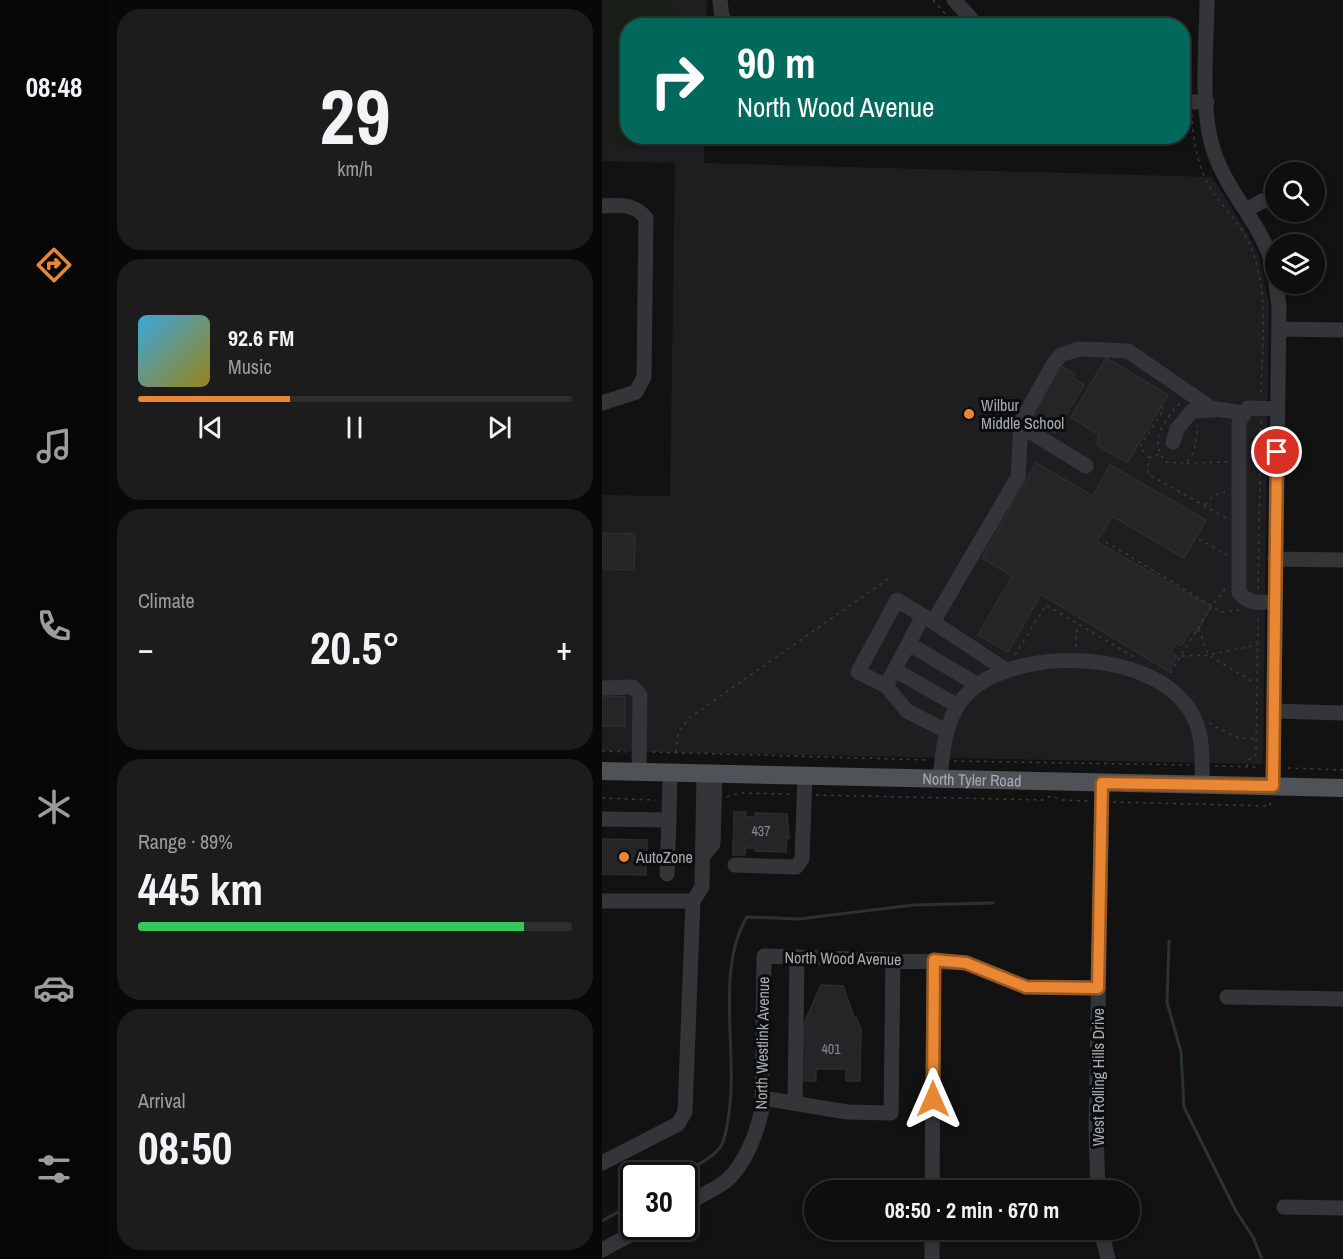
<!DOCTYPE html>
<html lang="en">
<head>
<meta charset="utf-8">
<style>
  :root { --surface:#0e0e0e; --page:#1c1c1c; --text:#f1f3f6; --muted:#9b9c9e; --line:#2e2e2e; --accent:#e98734 }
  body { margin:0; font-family:"Archivo Narrow",sans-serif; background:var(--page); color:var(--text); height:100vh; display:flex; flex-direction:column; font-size:22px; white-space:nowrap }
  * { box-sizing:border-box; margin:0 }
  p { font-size:20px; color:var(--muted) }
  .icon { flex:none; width:33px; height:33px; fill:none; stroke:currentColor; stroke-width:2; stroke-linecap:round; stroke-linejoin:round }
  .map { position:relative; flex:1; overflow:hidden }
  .details { display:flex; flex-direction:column; gap:9px; padding:9px; background:#080808; width:494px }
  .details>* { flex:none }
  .banner { position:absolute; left:18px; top:18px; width:570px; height:126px; border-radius:24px; box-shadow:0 3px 9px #0003,0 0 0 2px var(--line); background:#00695c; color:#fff; overflow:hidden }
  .controls { position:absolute; left:663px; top:162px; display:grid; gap:12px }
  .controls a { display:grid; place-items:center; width:60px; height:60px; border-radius:50%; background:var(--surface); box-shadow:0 3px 9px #0003,0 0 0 2px var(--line); font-size:30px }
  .speed { position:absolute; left:18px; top:1162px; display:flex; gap:12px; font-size:30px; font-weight:700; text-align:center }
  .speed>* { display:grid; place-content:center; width:78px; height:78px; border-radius:50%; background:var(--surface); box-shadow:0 3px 9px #0003,0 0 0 2px var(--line); line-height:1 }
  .speed .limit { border:3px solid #111; border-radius:9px; background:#fff; color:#111 }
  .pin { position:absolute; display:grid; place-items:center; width:51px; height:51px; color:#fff; margin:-26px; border:3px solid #fff; border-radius:50%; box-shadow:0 2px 6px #0007 }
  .me { position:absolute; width:66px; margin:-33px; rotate:0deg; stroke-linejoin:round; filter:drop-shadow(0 0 4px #0008) }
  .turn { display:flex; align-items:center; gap:21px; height:126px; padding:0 18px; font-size:27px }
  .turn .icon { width:78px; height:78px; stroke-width:2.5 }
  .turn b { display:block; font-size:42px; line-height:51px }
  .big { font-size:45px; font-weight:700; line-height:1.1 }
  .details .tile { flex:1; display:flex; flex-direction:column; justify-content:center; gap:9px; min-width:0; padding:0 21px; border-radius:24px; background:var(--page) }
  .details .dial { align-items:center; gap:0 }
  .dial b { font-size:78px; line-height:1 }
  .song { display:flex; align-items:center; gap:18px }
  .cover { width:72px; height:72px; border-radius:9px; background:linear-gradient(135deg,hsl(200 70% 55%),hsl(50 70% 35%)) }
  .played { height:6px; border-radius:3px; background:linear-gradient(90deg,var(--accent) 35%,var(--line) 35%) }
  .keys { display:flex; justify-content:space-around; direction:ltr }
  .heat { display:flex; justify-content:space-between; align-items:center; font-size:33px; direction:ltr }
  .charge { height:9px; border-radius:4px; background:linear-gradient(90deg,#34c759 89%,var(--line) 0) }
  .trip { position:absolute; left:202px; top:1180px; width:336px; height:60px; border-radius:30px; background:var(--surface); box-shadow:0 3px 9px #0003,0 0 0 2px var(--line); font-weight:700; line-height:60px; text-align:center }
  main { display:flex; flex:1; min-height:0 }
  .dock { display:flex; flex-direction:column; width:108px; justify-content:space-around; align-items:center; background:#060606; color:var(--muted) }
  .dock .icon { width:42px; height:42px }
  .dock .on { color:var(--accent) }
  .dock b { font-size:27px; color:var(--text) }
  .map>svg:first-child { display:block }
  .built { fill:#1e1e20 }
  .green { fill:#191e18 }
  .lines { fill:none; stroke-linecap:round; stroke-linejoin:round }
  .stream { stroke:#293336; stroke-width:3 }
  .building { fill:#252527; stroke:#2c2d2f; stroke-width:1.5 }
  .path { stroke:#393c3f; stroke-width:1.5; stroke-dasharray:3 4.5; stroke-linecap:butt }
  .minor { stroke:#333538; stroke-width:15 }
  .major { stroke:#4f5257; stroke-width:18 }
  .route-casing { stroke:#975822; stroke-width:15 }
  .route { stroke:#e98734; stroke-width:10 }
  .poi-dot { fill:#e98734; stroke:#0d0d0e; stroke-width:2 }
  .labels { text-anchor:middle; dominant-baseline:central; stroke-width:6; stroke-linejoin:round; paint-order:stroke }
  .number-label { font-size:14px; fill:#848a8f }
  .poi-label { font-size:16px; fill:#a4acb3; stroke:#0d0d0e; text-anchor:start }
  .street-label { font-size:16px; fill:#a4acb3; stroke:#0d0d0e }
</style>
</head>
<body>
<main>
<nav class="dock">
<b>08:48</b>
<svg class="icon on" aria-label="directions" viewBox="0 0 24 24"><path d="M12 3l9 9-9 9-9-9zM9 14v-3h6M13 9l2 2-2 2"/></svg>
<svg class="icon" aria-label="music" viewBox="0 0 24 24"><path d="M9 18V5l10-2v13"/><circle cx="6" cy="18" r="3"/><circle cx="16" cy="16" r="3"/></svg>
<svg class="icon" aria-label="phone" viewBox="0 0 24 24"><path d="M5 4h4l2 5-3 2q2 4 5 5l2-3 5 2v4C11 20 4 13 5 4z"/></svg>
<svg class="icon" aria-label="climate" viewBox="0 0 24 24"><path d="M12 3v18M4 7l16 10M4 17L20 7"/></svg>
<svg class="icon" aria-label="car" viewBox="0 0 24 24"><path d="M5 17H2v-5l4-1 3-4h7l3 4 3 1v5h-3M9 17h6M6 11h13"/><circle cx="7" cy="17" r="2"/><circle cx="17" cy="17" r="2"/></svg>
<svg class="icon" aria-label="filters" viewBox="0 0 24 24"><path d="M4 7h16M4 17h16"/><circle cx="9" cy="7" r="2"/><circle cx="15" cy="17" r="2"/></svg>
</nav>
<section class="details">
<div class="tile dial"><b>29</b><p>km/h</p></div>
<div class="tile">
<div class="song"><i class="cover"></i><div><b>92.6 FM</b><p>Music</p></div></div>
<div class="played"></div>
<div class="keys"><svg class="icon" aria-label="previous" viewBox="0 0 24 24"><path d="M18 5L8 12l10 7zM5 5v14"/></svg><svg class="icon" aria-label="pause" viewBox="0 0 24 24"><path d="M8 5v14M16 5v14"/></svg><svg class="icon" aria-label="next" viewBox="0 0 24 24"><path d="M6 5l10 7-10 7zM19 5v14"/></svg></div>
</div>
<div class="tile"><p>Climate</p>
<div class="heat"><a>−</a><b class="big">20.5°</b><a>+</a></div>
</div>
<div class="tile"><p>Range · 89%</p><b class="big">445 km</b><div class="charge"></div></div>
<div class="tile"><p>Arrival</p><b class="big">08:50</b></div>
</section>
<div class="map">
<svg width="742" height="1259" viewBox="0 0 742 1259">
  <rect width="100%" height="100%" fill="#121213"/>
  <path class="built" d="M0,0H105L104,25L26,26V136L102,137V163L610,177L642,227L656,254L667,303L661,764L0,751V495L68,496L73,163L0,161Z"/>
  <path class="green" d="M0,0H72V25L26,26V136L72,137L62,147L0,145Z"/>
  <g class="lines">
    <path class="stream" d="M567,941L565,1002L579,1052L582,1107L634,1211L651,1237L660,1259
      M76,1176C89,1168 112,1159 120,1144C124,1135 126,1121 127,1112C136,1052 113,970 145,917L197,919L311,905L391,903
      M0,1221L32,1203"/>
  </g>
  <path class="building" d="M504,358L566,395L525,463L495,445L497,435L469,417Z
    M457,365L473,374L471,378L482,385L453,433L427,417Z
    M434,463L491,496L508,465L604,520L582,558L510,516L495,542L609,607L595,632L589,629L582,642L579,645L574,643L569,652L575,656L566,671L439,594L406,652L376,635L410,576L380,558Z
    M0,533L33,534L32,570L0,569Z
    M0,696L23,697V726H0Z
    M132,812H144V817H153V813L185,814L187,838H185L184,852L153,851V848H143V855H131Z
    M0,839L45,840L44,875L0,874Z
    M219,985L241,986L252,1017H254L259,1029L258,1081H244V1069H214V1081H200V1028Z"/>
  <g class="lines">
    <path class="path" d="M331,0L354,26
      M590,114C590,138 596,168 609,189C621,208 639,224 648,245C668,293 660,344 659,394
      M580,120H589
      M578,404L574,406C560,428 547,437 563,462L584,463L592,452L596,425
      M559,407L562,409L538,447L547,458L546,474L624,518
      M547,458L557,454
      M585,463L625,462
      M603,505L612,495L623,492
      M597,539L625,555
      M504,542L620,612L637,610
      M656,589L659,420
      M597,629L606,655L653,683
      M474,647L475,625
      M413,655L444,605L534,658
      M580,656L606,655L655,645
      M568,673L609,607L624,588
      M607,723L633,737L653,739
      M0,751L24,752
      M50,752L327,760
      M74,752L76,733L87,718L286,579
      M352,761L588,765
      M613,766L654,767
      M645,767L646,760L654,755L656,615
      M686,768L742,770
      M214,795L441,800L449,796L460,800L486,801
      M125,797L138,793L188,794
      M0,798L53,800
      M511,802L668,806L669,800"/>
    <path class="minor" d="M118,0L120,17L128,26
      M352,0L376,26
      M605,0C605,48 596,114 615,160C633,205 663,225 674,278
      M580,102H605
      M0,206C17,205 32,203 44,218L42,377L34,392L0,403
      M645,210L660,201H674
      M677,329L742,330
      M419,426L484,466
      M571,442L575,429L590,411L612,410
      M673,559L742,560
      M673,602C660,602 645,605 637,592V422L646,408L676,409
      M331,622L295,600L256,672L284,686L305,711L344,731
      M307,644L376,685
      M293,670L356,706
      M404,670L331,622L416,477L419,422L452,363L459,355L477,349L526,351L609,408L641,413
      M284,686L321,616
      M0,688L31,687L38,695L37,772
      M672,711L742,713
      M338,779C341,748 343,714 368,691C419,645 560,649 592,718C602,738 600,763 600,785
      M671,786L677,307L674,284
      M0,819L67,820L68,772
      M101,856L111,844L113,773
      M133,865L194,867L200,859L203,775
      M65,874L67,820
      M0,901H91L83,1112L76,1124L0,1163
      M91,901L100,887L102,773
      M625,997L742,999
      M160,1098L245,1112L289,1113L291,960
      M193,1103L195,957
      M330,1191L332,960
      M496,1191L494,1129L500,783
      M82,1205C96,1197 112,1190 124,1181C143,1165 155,1133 160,1109L162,956L365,963L424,987L496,988
      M682,1207L742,1208
      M499,1230L506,1259
      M0,1250L43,1227
      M330,1259V1230"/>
    <path class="major" id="s1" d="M0,771L742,788"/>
  </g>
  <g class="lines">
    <defs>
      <path id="route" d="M331,1099L332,960L364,963L424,987L496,988L500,783L671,786L675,452"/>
    </defs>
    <use href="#route" class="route-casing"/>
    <use href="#route" class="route"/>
  </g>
  <g class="poi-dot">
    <circle cx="367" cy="414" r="6"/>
    <circle cx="22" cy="857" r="6"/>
  </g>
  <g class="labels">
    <g class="number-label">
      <text x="159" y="831">437</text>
      <text x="229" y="1049">401</text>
    </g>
    <g class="poi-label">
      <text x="379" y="405">Wilbur<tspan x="379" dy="18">Middle School</tspan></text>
      <text x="34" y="857">AutoZone</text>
    </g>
    <g class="street-label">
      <text stroke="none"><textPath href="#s1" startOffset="370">North Tyler Road</textPath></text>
      <text transform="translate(241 958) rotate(1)">North Wood Avenue</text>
      <text transform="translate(160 1043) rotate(-89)">North Westlink Avenue</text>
      <text transform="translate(496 1077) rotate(-90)">West Rolling Hills Drive</text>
    </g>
  </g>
</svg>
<div class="controls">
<a><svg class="icon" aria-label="search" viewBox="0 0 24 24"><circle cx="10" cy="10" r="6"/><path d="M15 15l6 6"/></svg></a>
<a><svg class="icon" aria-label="layers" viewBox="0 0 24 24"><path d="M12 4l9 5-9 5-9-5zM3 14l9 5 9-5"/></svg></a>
</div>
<div class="speed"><div class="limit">30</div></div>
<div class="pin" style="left:675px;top:452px;background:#d93025"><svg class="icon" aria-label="arrive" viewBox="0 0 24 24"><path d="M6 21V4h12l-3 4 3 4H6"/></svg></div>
<svg class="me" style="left:331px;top:1099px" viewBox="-20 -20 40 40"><path d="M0-17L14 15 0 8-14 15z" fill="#e98734" stroke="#fff" stroke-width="4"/></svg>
<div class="trip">08:50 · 2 min · 670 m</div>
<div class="banner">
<div class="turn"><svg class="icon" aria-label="right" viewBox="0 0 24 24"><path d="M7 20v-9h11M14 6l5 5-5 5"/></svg><div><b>90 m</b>North Wood Avenue</div></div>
</div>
</div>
</main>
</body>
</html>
